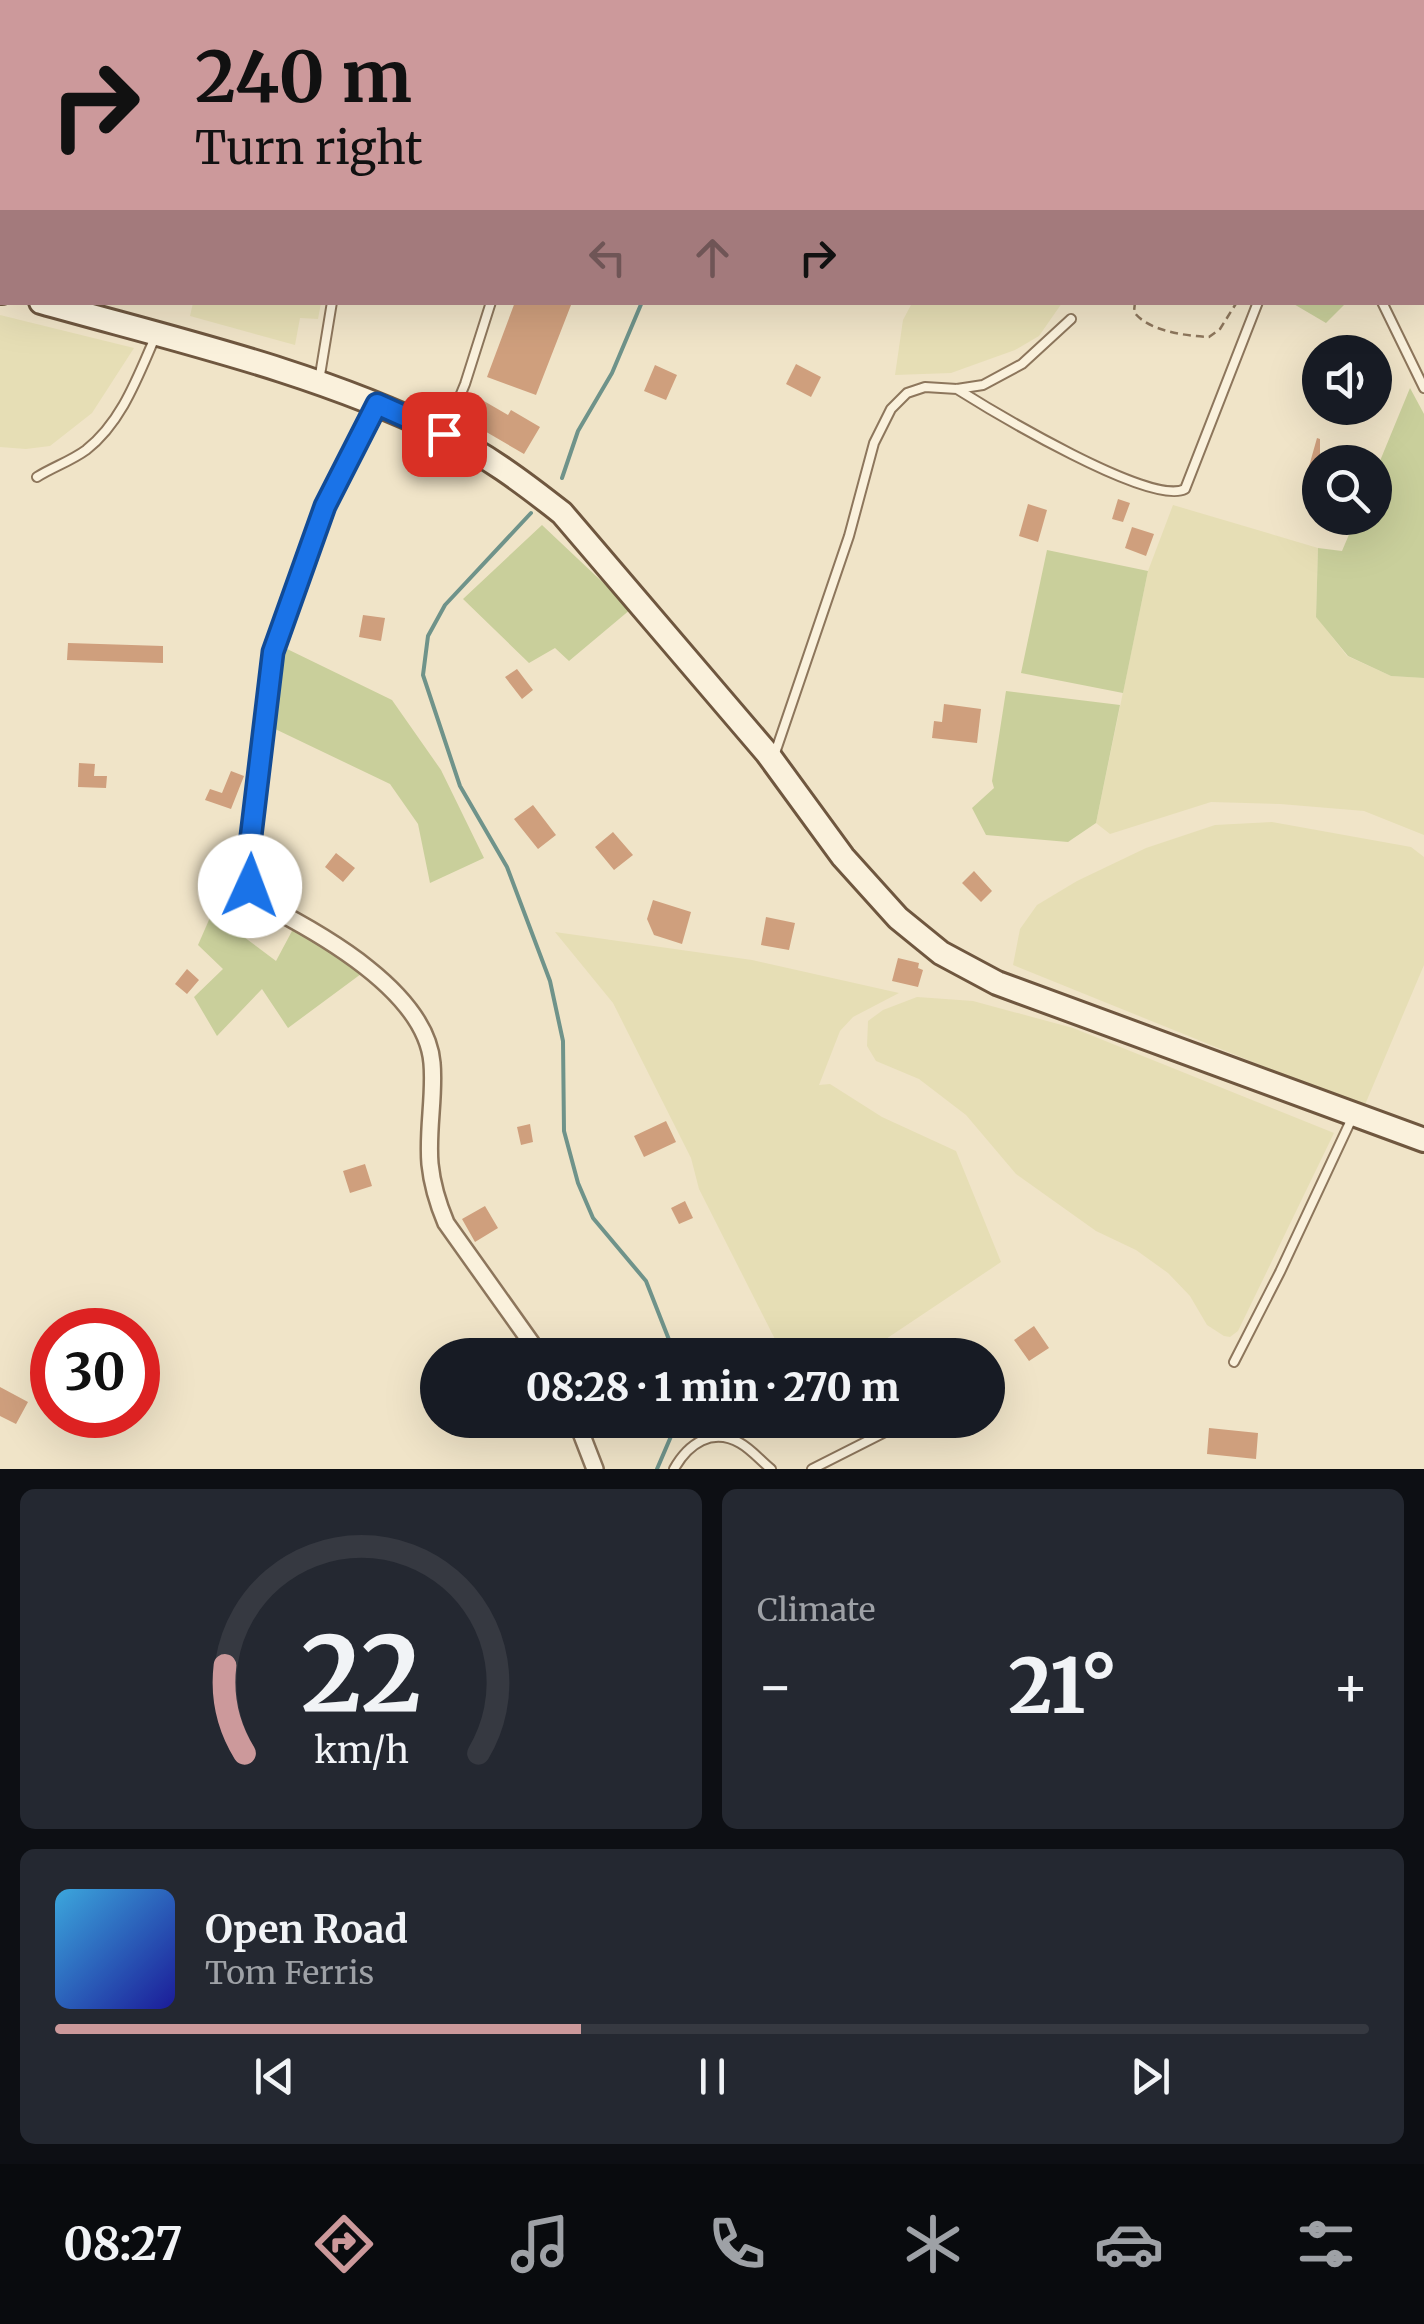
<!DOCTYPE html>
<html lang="en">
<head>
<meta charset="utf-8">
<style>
  :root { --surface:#171b24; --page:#242831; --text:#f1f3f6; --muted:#9ea1a6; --line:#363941; --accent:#cc999b }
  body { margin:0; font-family:Merriweather,serif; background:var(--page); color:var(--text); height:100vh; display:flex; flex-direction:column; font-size:38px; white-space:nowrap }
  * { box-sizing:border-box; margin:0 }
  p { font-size:32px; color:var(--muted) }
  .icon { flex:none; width:55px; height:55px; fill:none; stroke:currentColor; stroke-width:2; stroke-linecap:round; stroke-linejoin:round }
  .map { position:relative; height:1469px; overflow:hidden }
  .panel { display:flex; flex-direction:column; gap:20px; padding:20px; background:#0d0f14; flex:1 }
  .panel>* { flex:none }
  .guide { position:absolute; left:0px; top:0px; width:1425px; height:305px; box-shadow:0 10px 40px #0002; background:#cc999b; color:#111; overflow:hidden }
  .controls { position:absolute; left:1302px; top:335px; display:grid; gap:20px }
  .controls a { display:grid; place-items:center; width:90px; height:90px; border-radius:50%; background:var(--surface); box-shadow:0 10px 40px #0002; font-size:50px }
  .speed { position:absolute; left:30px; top:1308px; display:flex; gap:20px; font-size:50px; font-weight:700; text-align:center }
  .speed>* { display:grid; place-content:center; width:130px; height:130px; border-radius:50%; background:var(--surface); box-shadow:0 10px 40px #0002; line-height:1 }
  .speed .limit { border:15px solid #d22; background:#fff; color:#111 }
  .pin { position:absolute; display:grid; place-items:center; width:85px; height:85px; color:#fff; margin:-42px; border-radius:20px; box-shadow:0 5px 15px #0006 }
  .me { position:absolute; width:110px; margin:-55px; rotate:2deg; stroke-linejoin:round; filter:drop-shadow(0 0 8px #0008) }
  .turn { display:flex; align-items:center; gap:35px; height:210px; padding:0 30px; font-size:45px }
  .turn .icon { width:130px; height:130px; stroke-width:2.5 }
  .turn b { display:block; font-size:70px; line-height:85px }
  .lanes { display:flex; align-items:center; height:95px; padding:0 30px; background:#0003; justify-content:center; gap:50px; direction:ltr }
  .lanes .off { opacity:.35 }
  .big { font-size:75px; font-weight:800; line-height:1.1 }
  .panel .widget { flex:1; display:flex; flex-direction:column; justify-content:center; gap:15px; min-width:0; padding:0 35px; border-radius:15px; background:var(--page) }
  .panel .dial { align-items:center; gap:0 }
  .dial svg { height:260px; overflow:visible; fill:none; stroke:var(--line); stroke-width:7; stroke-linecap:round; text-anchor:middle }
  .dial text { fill:var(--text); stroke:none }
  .song { display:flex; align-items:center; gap:30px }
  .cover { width:120px; height:120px; border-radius:15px; background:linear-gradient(135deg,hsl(200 70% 55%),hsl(240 70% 35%)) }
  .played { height:10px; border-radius:5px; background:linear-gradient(90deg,var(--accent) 40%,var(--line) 40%) }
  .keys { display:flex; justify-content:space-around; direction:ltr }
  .heat { display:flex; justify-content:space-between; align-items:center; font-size:55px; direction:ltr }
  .panel .tiles { flex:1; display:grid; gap:20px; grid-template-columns:1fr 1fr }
  .widget:last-child { grid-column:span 2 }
  .trip { position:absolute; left:420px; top:1338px; width:585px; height:100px; border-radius:50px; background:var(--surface); box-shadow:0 10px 40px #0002; font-weight:800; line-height:100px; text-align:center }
  .menu { display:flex; height:160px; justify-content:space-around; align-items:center; background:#090b0e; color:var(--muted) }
  .menu .icon { width:70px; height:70px }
  .menu .on { color:var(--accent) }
  .menu b { font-size:45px; color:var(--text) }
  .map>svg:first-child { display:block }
  .farmland { fill:#e6deb5 }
  .green { fill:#c9cf9b }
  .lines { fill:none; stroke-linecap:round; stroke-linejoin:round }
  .stream { stroke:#6f938a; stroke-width:4 }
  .building { fill:#cf9f7d }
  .lane-casing { stroke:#8d765c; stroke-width:12 }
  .street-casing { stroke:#8d765c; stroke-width:20 }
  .secondary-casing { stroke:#6f573f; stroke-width:28 }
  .path { stroke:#8d765c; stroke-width:2.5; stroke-dasharray:8 5; stroke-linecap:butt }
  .lane { stroke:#faf1dc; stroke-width:8 }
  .street { stroke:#faf1dc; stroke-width:15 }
  .secondary { stroke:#faf1dc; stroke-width:22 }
  .route-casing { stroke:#114b97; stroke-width:25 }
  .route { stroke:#1a73e8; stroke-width:18 }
</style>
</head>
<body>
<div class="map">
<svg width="1424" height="1469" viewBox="0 0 1424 1469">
  <rect width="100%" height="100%" fill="#f0e4c8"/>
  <path class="farmland" d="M17,0H334L337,2H10Z
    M1256,0H1424V210L1422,2Z
    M2,5V262L0,261Z
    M193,303V302L321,303L318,319L300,318L295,345L190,316Z
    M912,303V302L1062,303L1039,336L1015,350L951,373L895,375L903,320Z
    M0,315L134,348L92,413L50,446L26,449L0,447Z
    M1173,505L1318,548L1316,616L1347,656L1391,676L1424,678V835L1364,811L1280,804L1211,802L1110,834L1096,823L1148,571Z
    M1272,822L1411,847L1424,857V965L1364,1107L1013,965L1020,929L1037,905L1077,881L1146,848L1215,825Z
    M555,932L752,960L899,993L853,1017L840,1031L819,1085L830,1084L882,1117L956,1151L1001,1262L862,1355H783L699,1189L691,1158L613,1003Z
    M917,997L973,1001L1073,1028L1334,1133L1238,1331L1230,1337L1224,1336L1207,1325L1190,1296L1168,1273L1136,1250L1096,1231L1016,1174L966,1115L919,1079L876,1061L867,1046L868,1021L883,1010Z"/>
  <path class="green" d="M1292,303H1346L1326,323Z
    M1410,388L1424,414V678L1391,676L1348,656L1316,617L1318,548L1342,551L1356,518H1375V473Z
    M542,525L631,609L569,661L555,648L529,663L463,599Z
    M1047,550L1148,571L1123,693L1021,673Z
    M283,647L392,700L441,770L484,858L430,883L418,824L390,784L273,728Z
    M1006,691L1120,705L1096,823L1068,842L986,835L972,808L994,788L992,781Z
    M212,913L276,961L292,931L298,930L361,974L288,1028L262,989L217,1036L194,997L223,969L198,945Z"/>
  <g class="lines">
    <path class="stream" d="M908,0L909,2
      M562,478L578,431L612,373L642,302
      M531,513L445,605L428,636L423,675L460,786L507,867L550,981L563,1041L564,1131L578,1183L593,1218L646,1281L675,1355
      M657,1469L678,1420"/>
  </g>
  <path class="building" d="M515,302H563L571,305L536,395L487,377Z
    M796,364L821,377L811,397L786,384Z
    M655,365L677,375L666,400L644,391Z
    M477,397L508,415L511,410L540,427L524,454L464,419Z
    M1317,438L1320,439V489L1304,484Z
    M1118,499L1130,503L1123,522L1112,519Z
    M1028,504L1047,510L1038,542L1019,536Z
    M1132,527L1154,534L1146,556L1125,548Z
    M363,615L385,618L381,641L359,637Z
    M68,643L163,646V663L67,660Z
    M517,669L533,690L522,699L505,677Z
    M944,704L981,709L977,743L932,738L934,721L942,722Z
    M79,763L95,764L94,776H107L106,788L78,787Z
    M231,771L244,776L231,809L205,800L210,789L222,793Z
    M533,805L556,835L538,849L514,819Z
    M613,832L633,855L614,870L595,847Z
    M336,853L355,868L343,882L325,867Z
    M974,871L992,891L981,902L962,883Z
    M653,900L691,912L682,944L654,935L647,919Z
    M766,917L795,923L789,950L761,945Z
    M898,958L919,963L918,968L923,970L918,987L892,981Z
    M187,969L199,980L187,994L175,984Z
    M666,1121L676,1142L644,1157L634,1136Z
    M530,1124L533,1142L521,1145L517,1127Z
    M365,1164L372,1186L350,1193L343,1171Z
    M685,1201L693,1218L679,1224L671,1208Z
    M485,1206L498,1228L475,1242L462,1219Z
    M1034,1326L1049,1348L1029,1361L1014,1340Z
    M0,1387L28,1402L16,1424L0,1416Z
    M1209,1428L1258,1433L1256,1459L1207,1454Z"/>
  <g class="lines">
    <defs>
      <path id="lane" d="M366,0L369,2
        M1247,0L1248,2
        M410,2V0
        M580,2L581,0
        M1382,302L1424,388
        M319,381L332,302
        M957,389C992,411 1151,507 1185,489L1258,302
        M446,430L465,384L491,302
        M37,477C53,467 71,461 86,450C122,422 138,376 156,335
        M774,756L849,536L874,443L891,409L907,393L925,387L957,389L983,385L1022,364L1071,319
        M1234,1362L1280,1272L1353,1116
        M674,1469C688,1444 712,1427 740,1443C751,1449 761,1461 771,1469
        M812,1469L909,1420"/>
      <path id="street" d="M377,405L325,507L273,651L248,861C248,879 250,894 265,905C322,934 426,992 432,1063C435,1096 427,1130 430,1164C432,1184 438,1204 446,1223L540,1355
        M576,1420L595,1469"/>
      <path id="secondary" d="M0,292H2
        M41,302C176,340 314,371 441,433C484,453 524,483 562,513L767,753L843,857L898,918L941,953L997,983L1424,1140"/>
    </defs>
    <use href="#lane" class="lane-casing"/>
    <use href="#street" class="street-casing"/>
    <use href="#secondary" class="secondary-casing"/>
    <path class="path" d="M1135,302L1134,312C1148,331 1186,336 1209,337L1220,329L1237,302"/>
    <use href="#lane" class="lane"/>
    <use href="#street" class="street"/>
    <use href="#secondary" class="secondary"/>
  </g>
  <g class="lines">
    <defs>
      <path id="route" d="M250,886L248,861L273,652L325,506L377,404L444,434"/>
    </defs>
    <use href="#route" class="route-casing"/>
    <use href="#route" class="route"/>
  </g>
</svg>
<div class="controls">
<a><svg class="icon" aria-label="sound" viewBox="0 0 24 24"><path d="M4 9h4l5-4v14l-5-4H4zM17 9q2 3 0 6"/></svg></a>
<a><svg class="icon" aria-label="search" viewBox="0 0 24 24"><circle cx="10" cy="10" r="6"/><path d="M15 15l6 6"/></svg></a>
</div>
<div class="speed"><div class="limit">30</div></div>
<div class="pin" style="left:444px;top:434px;background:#d93025"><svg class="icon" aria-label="arrive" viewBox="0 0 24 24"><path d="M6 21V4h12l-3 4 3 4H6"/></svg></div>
<svg class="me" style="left:250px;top:886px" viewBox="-20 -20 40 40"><circle r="19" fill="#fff"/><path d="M0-13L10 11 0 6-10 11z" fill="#1a73e8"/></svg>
<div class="trip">08:28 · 1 min · 270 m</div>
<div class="guide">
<div class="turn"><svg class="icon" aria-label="right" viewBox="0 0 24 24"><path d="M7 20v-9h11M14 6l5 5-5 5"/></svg><div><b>240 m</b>Turn right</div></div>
<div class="lanes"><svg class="icon off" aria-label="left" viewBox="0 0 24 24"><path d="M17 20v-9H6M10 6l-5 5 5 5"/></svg><svg class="icon off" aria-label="ahead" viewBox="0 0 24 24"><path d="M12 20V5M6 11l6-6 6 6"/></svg><svg class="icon" aria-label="right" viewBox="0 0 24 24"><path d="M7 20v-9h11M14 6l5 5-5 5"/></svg></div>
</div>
</div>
<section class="panel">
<div class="tiles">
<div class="widget dial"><svg viewBox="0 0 100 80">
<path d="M14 69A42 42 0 1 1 86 69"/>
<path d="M14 69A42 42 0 0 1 8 42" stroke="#cc999b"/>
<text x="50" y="56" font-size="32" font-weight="700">22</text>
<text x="50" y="72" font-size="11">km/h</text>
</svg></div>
<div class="widget"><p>Climate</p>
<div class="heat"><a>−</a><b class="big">21°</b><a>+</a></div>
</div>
<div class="widget">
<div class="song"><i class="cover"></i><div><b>Open Road</b><p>Tom Ferris</p></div></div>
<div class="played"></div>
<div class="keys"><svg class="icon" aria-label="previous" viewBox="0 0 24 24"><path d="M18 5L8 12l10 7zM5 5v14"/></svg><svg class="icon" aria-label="pause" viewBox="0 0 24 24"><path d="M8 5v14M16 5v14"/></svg><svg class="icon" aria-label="next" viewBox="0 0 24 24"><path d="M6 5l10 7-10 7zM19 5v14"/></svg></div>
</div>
</div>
</section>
<nav class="menu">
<b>08:27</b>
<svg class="icon on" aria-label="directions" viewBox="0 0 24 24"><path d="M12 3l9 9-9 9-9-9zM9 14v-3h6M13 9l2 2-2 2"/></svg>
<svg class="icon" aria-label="music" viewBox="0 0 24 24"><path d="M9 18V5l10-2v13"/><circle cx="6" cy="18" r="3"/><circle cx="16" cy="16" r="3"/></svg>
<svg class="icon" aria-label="phone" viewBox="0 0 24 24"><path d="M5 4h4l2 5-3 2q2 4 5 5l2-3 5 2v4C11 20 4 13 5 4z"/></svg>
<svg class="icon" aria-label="climate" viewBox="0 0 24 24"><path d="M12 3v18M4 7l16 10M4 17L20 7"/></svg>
<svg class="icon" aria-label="car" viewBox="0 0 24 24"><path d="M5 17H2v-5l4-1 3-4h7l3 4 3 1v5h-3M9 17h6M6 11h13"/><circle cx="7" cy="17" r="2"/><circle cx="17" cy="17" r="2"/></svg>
<svg class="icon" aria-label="filters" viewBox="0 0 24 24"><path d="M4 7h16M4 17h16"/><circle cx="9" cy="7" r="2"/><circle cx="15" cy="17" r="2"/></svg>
</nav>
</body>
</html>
